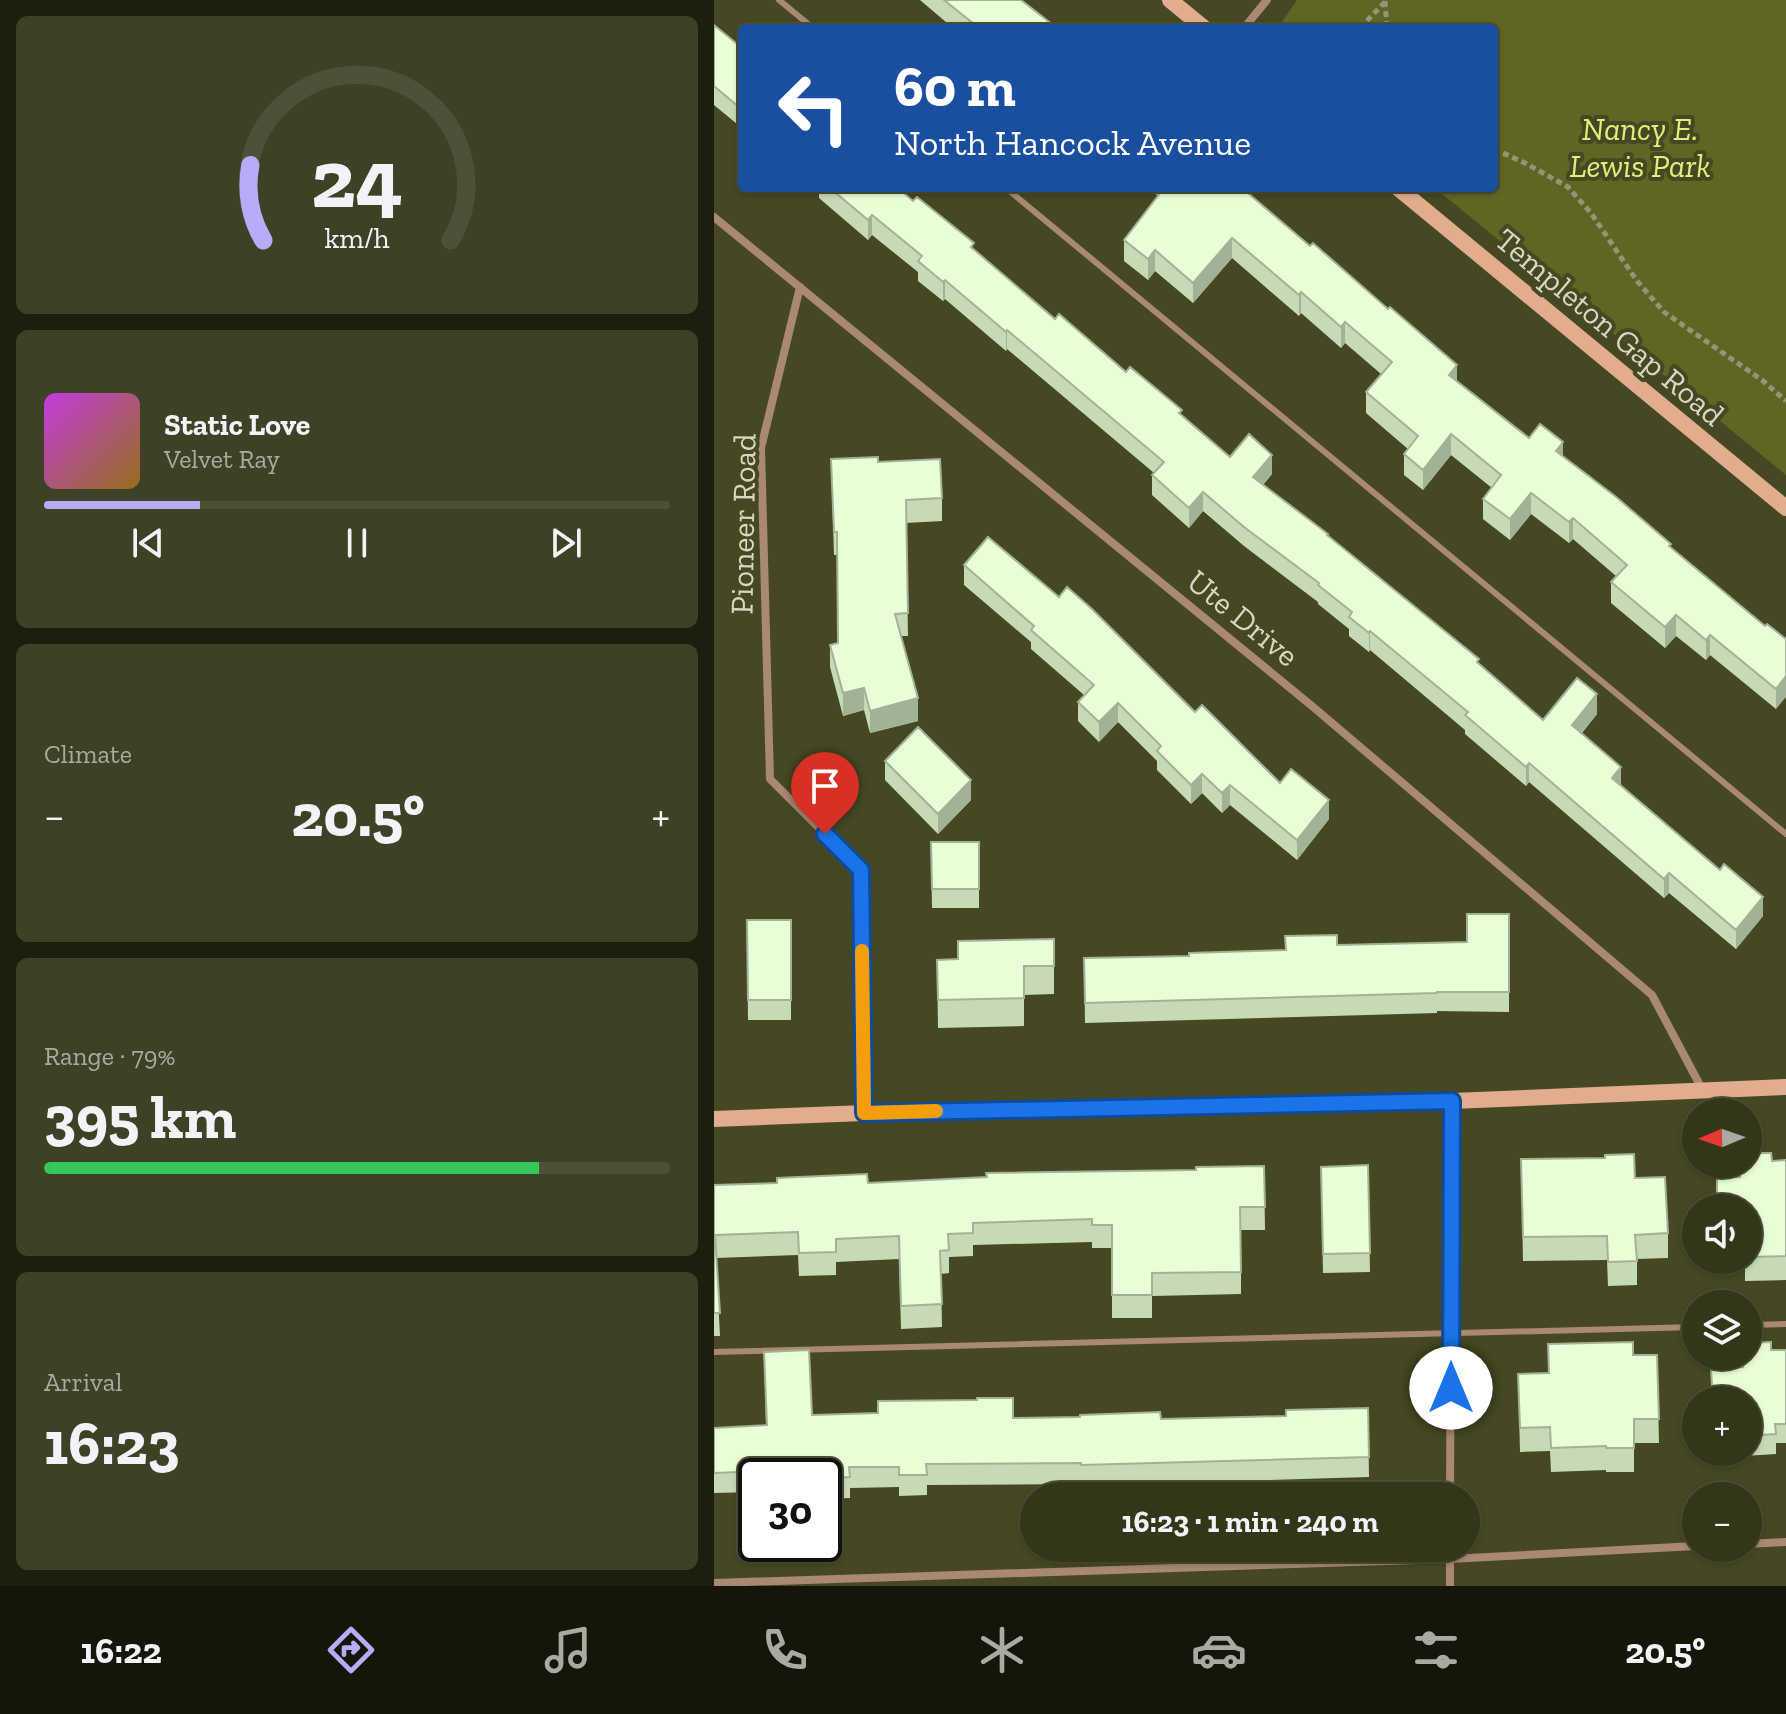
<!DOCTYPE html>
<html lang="en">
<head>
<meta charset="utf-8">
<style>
  :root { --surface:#34361a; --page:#3f4127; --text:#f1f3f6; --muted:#a9aba2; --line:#4e5039; --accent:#b9abf7 }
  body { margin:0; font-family:"Zilla Slab",serif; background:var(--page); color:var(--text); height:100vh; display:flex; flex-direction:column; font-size:30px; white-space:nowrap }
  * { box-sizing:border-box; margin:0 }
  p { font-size:26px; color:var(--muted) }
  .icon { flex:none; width:44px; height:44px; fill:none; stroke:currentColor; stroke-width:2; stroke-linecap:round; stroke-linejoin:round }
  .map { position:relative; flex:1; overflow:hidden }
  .drawer { display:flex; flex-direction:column; gap:16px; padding:16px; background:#1d1e0e; width:714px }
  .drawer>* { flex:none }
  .top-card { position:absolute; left:24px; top:24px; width:760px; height:168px; border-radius:8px; box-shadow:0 2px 6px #0004,0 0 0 2px var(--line); background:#1a4fa0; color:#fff; overflow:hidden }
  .needle { width:52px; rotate:268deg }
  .tools { position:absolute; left:968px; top:1098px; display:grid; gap:16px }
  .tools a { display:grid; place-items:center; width:80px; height:80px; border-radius:50%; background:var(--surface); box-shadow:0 2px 6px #0004,0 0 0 2px var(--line); font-size:40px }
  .speed { position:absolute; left:24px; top:1458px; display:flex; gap:16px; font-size:40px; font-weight:700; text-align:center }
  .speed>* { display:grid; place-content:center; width:104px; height:104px; border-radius:50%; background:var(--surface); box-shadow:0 2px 6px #0004,0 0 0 2px var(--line); line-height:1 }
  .speed .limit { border:4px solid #111; border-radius:12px; background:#fff; color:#111 }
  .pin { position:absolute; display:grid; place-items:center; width:68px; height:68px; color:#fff; margin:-82px -34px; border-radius:50% 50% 50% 0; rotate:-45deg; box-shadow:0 0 8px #0007 }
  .pin .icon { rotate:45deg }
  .me { position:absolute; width:88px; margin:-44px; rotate:0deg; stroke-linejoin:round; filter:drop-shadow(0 0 6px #0008) }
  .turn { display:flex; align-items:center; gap:28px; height:168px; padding:0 24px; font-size:36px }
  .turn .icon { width:104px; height:104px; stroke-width:2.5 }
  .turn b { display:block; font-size:56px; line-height:68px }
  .big { font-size:60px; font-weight:700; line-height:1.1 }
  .drawer .widget { flex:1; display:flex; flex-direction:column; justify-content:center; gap:12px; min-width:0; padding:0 28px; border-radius:12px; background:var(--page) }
  .drawer .dial { align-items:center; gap:0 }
  .dial svg { height:208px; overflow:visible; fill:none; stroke:var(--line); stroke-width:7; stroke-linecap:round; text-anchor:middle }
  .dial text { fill:var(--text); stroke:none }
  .song { display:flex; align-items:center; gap:24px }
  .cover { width:96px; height:96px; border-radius:12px; background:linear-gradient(135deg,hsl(290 70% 55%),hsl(40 70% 35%)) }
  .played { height:8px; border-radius:4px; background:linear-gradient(90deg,var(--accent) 25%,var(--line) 25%) }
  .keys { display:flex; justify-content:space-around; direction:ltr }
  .heat { display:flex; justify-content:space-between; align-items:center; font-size:44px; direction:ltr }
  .charge { height:12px; border-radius:6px; background:linear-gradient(90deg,#34c759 79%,var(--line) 0) }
  .trip { position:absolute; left:306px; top:1482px; width:460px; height:80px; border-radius:40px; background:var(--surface); box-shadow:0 2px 6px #0004,0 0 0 2px var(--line); font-weight:700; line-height:80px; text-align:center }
  .tab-bar { display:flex; height:128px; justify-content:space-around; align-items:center; background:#15160a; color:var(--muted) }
  .tab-bar .icon { width:56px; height:56px }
  .tab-bar .selected { color:var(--accent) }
  .tab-bar b { font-size:36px; color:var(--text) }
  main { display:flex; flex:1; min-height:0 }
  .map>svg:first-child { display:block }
  .green { fill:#616524 }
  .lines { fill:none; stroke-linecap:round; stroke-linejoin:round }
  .path { stroke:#929578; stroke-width:5; stroke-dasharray:6 4; stroke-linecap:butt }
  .lane { stroke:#a98874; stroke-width:6 }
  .street { stroke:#a98874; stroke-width:8 }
  .secondary { stroke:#e1ad8d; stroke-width:16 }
  .wall { fill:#c7dab8 }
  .shaded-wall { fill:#a2b296 }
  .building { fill:#e7fed6; stroke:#a2b296; stroke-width:2 }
  .route-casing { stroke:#114b97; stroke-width:20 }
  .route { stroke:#1a73e8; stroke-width:14 }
  .slow { stroke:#f59e0b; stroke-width:14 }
  .labels { text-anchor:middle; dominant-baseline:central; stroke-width:8; stroke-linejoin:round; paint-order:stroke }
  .park-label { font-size:32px; font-style:italic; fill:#e5ed7a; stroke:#454822 }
  .street-label { font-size:32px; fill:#d5d8c2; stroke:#454822 }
</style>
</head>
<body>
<main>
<section class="drawer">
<div class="widget dial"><svg viewBox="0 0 100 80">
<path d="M14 69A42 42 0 1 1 86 69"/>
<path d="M14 69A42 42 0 0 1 9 40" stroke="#b9abf7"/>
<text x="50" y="56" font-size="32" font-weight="700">24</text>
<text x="50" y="72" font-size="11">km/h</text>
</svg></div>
<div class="widget">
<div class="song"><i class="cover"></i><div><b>Static Love</b><p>Velvet Ray</p></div></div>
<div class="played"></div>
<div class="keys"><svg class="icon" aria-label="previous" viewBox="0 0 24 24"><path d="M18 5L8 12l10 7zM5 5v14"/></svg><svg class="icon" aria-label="pause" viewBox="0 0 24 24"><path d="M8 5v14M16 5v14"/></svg><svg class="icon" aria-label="next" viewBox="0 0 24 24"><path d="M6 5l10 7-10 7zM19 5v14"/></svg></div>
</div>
<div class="widget"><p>Climate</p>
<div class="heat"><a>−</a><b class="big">20.5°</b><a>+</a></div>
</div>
<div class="widget"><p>Range · 79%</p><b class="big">395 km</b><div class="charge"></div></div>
<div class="widget"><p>Arrival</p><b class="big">16:23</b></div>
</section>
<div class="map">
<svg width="1072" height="1586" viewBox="0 0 1072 1586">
  <rect width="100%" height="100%" fill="#454822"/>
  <path class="green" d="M583,0H1072V475L721,188H780V28H564Z"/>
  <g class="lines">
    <path class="path" d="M671,1L673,28
      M621,26L627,28
      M646,28L671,2
      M780,149L811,163L854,187L877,213L923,281L950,312L1048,380L1072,401"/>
    <path class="lane" d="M65,0L99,28
      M292,188L1072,834
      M1034,1325L1072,1324
      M0,1352L982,1327"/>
    <path class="street" d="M530,28L553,0
      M0,217L598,706L938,995L988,1089
      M86,287L47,448L56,779L147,870L150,1113
      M736,1496L738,1101
      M1034,1544L1072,1542
      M736,1548V1586
      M0,1583L736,1559L982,1546"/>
    <path class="secondary" d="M456,0L490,28
      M684,188L1072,508
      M0,1119L150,1113L738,1101L1072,1087"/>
  </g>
  <path class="wall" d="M206,0H307L343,28H239Z
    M0,25L28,48V135L23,131V124L0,105Z
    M98,188H184L260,250L341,319L468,415L516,457L558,474L549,485L614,536L829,720L883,714L868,733L907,785L1049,916L1022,949L955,893L950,898L815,782L812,786L751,734V730L656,650L655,652L635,636V629L604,604V602L530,546L489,511L475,528L438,495V475L440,473L293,349L292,351L231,299L229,301L204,281V272L158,235L154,240L105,198V193Z
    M435,188H528L743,381L815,438L849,457L1051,626L1072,639L1062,709L996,655L992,660L962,636L951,648L897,603V582L902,576L859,539L855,543L817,514L796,540L769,519V499L778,488L737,455L709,490L690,475V454L694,449L652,413V392L667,374L631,343L627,348L587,313L585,316L518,258L479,303L441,271L434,280L410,261V240L444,196Z
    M117,459L164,462L228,498V521L192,523L194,636H187L204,721L156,733L150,710L129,716L116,667V645L124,643L123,555H120Z
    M250,565L481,712L566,783L615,819L583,860L516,805L508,813L488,793L477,804L443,770V761L404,722L385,742L364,721V702L370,695L317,649V642L250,585Z
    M171,761L257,800L224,834L171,780Z
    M217,842H265V908H218Z
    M795,914V1012L723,1011V1013L371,1023L370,958L475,956L571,950L623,945L753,942Z
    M33,920H77V1020H34Z
    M340,939V994L310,995V1026L224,1028L223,960L244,959Z
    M807,1159L921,1178L954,1233V1258L923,1259V1285L894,1286L893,1260L809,1261Z
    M1072,1160V1280L1031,1281V1269L1004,1270V1260H1034V1208L1026,1177V1164Z
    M654,1165L656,1272L609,1273L607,1167Z
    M550,1166L551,1230H527V1294L438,1296V1318H398V1248H378V1242L259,1245V1256L235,1257V1273L227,1274L228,1327L187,1329L185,1259L122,1262V1275L85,1276L84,1255L2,1258L6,1336H0V1185L154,1183L482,1170Z
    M834,1344L919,1355H943L945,1443H920V1472H892V1470L837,1472L836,1451L806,1452L804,1374L834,1373Z
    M1057,1350H1072V1443H1062V1454L1030,1456V1452H1034V1400H998L997,1369L1028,1367V1356Z
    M50,1352L98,1415L447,1419L572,1416L654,1408L655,1477L367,1486V1484L213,1485V1495L185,1496V1487L136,1488V1498L110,1499V1476H42V1492L0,1493V1428L52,1425Z"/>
  <path class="shaded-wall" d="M158,215V235L154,240V220Z
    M518,238V258L479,303V283Z
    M441,250V271L434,280V259Z
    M231,280V299L229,301V282Z
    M587,292V313L585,316V295Z
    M631,322V343L627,348V327Z
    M293,330V349L292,351V332Z
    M743,365V386L735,375Z
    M737,434V455L709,490V470Z
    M849,442V462L842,451Z
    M558,455V474L539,496V477Z
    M489,492V511L475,528V508Z
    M817,493V514L796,540V519Z
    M859,518V539L855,543V522Z
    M962,615V636L951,648V627Z
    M656,631V650L655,652V633Z
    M996,635V655L992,660V640Z
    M1072,676V697L1062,709V689Z
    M150,688V710L129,716V693Z
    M883,694V714L858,744V725Z
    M204,698V721L156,733V711Z
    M404,703V722L385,742V722Z
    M815,763V782L812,786V767Z
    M907,767V787L898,778Z
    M488,774V793L477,804V785Z
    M257,780V800L224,834V814Z
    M516,785V805L508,813V793Z
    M615,800V819L583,860V840Z
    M955,873V893L950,898V879Z
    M1049,897V916L1022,949V930Z"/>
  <path class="building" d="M230,0H307L343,28H265Z
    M0,25L28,48V116L23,112L26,108L0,86Z
    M116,188H184L199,201L203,197L260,243L257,247L341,319L345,314L412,372L416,367L468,410L465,413L516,457L535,434L558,455L539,477L614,534L613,535L765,659L763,662L829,720L863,678L883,694L858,725L907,767L898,778L1006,870L1010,864L1049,897L1022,930L955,873L950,879L815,763L812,767L751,715L754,712L656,631L655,633L635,617L638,612L604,585L605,583L530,527L489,492L475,508L438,475L450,462L293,330L292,332L231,280L229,282L204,261L208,256L158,215L154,220Z
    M450,188H528L596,246L599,243L674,309L676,307L743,365L735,375L815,438L826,424L849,442L842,451L901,496L957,544L955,546L1051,626L1053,624L1072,639V676L1062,689L996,635L992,640L962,615L951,627L897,582L913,565L859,518L855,522L817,493L796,519L769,499L787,475L737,434L709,470L690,454L704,436L652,392L678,362L631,322L627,327L587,292L585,295L518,238L479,283L441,250L434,259L410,240Z
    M164,457V462L226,459L228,498L192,500L194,613L181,614L204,698L156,711L150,688L129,693L116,645L124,643L123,532H120L117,459Z
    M274,537L345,597L353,587L378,609L481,712L488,705L566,783L577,769L615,800L583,840L516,785L508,793L488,774L477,785L443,751L447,746L404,703L385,722L364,702L380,685L317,630L320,626L250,565Z
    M204,727L257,780L224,814L171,761Z
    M217,842H265V889H218Z
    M753,914H795V992H723V993L371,1003L370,958L475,956V953L572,950L571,936L623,935V945L753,942Z
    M33,920H77V1000H34Z
    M340,939V966H310V998L224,1000L223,960L244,959V941Z
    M1034,1153H1057L1058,1161L1072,1160V1256L1034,1257V1208H1003V1178L1026,1177V1164H1034Z
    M920,1154L921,1178L951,1177L954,1233L921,1235L923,1261L894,1262L893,1236L809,1237L807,1159L891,1158V1155Z
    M654,1165L656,1253L609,1254L607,1167Z
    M550,1166L551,1207H526L527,1272L438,1273V1295H398V1225H378V1219L259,1223V1233L234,1234L235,1250L226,1251L228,1304L187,1306L185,1236L122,1239V1252L85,1253L84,1232L1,1235L6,1313H0V1185L63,1183V1178L153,1174L154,1183L273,1177L272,1173L482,1170V1167Z
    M919,1342V1355H943L945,1419H920V1448H892V1446L837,1448L836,1427L806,1428L804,1374L835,1373L834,1344Z
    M1057,1342V1350H1072V1424H1061L1062,1434L1034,1436V1400H999L997,1369L1029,1367L1028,1356H1034V1343Z
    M95,1350L98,1415L164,1413V1401L263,1400V1398H299V1418L366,1417V1415L446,1412L447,1419L572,1416V1410L654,1408L655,1457L367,1465V1463L212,1464L213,1475H185V1467H135L136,1477L110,1478V1476H71V1470L0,1473V1428L53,1425L50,1352Z"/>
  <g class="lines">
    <defs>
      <path id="route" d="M111,834L147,870L150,1113L738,1101L737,1388"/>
    </defs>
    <use href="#route" class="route-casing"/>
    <use href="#route" class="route"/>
    <path class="slow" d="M148,951L150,1113L222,1111"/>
  </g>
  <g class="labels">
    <g class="park-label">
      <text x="926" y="129">Nancy E.<tspan x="926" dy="37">Lewis Park</tspan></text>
    </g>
    <g class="street-label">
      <text transform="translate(896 327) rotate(40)">Templeton Gap Road</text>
      <text transform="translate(29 524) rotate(-89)">Pioneer Road</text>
      <text transform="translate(529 618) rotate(39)">Ute Drive</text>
    </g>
  </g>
</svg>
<div class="tools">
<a><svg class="needle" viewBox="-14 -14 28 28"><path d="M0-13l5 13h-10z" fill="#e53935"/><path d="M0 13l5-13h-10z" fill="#a9aba2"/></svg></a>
<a><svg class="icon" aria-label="sound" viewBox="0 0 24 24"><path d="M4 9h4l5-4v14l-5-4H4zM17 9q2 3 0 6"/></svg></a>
<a><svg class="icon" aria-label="layers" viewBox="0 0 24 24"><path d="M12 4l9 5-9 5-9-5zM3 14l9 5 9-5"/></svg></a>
<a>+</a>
<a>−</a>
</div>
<div class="speed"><div class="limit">30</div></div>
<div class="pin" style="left:111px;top:834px;background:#d93025"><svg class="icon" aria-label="arrive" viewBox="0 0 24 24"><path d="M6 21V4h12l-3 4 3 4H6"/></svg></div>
<svg class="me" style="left:737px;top:1388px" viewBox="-20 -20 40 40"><circle r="19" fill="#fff"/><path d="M0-13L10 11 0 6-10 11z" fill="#1a73e8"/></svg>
<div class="trip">16:23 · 1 min · 240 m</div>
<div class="top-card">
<div class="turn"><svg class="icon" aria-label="left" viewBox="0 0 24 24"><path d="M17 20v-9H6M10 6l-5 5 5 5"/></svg><div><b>60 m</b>North Hancock Avenue</div></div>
</div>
</div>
</main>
<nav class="tab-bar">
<b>16:22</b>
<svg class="icon selected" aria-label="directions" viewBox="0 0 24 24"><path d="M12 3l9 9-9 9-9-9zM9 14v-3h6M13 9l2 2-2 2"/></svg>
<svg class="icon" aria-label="music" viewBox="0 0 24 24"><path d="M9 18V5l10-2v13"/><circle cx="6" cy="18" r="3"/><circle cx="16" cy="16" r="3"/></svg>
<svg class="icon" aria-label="phone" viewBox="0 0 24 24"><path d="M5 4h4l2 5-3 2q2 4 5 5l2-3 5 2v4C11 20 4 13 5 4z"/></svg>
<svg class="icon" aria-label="climate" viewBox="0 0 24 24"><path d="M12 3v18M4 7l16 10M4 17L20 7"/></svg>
<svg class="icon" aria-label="car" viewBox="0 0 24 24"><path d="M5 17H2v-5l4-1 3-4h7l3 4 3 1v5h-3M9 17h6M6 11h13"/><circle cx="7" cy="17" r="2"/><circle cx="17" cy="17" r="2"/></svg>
<svg class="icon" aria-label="filters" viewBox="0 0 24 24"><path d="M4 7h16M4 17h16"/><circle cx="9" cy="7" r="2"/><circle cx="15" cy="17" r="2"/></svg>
<b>20.5°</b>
</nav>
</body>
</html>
